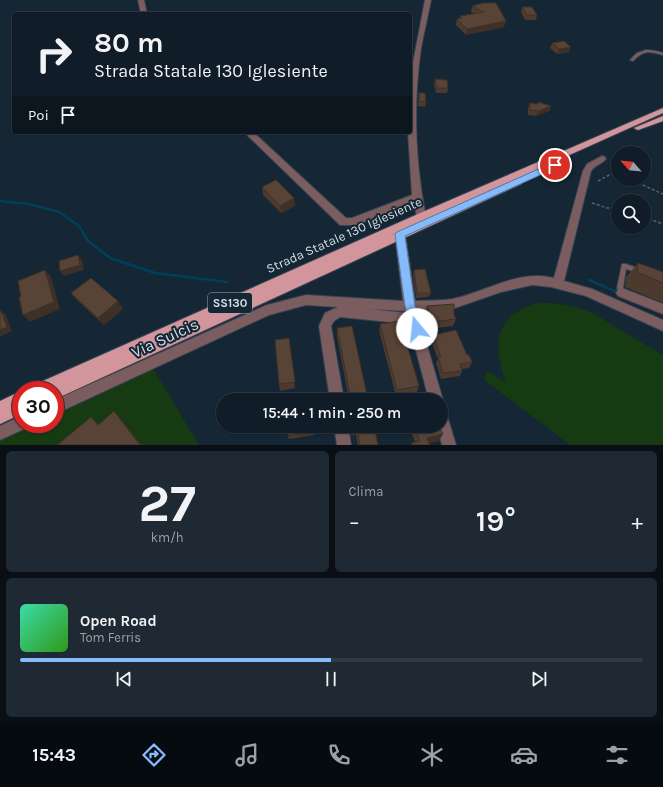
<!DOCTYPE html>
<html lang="it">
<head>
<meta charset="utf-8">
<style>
  :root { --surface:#101c27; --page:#1e2933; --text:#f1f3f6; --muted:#9ca1a7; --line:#303a44; --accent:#86bbfb }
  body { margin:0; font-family:Karla,sans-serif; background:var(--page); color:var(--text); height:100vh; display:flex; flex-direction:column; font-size:15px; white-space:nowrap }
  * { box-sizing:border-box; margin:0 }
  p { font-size:13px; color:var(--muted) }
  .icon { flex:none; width:22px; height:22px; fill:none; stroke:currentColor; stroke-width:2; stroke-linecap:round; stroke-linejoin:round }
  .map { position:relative; height:445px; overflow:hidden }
  .panel { display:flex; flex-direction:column; gap:6px; padding:6px; background:#090f15; flex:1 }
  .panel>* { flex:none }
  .top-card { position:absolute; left:12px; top:12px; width:400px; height:122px; border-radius:4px; box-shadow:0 1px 3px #0004,0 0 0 1px var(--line); background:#101c27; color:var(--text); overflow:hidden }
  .needle { width:26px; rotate:297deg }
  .controls { position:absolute; left:611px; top:146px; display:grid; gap:8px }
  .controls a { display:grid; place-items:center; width:40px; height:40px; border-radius:50%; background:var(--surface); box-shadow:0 1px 3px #0004,0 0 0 1px var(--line); font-size:20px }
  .speed { position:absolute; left:12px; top:381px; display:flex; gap:8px; font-size:20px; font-weight:700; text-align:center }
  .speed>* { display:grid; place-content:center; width:52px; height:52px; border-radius:50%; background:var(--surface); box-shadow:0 1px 3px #0004,0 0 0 1px var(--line); line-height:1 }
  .speed .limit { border:6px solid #d22; background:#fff; color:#111 }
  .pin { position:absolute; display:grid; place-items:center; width:34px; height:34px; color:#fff; margin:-17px; border:2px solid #fff; border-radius:50%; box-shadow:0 1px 4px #0007 }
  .me { position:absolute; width:44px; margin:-22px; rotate:343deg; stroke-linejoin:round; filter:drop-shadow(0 0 3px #0008) }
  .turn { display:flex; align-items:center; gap:14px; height:84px; padding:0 16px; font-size:18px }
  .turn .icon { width:52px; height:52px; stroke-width:2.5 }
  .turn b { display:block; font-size:28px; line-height:34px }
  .then { display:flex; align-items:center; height:38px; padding:0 16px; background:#0003; gap:8px; font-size:15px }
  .big { font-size:30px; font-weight:600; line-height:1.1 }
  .panel .widget { flex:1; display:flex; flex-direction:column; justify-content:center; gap:6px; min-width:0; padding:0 14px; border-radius:6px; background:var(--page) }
  .panel .dial { align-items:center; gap:0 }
  .dial b { font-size:52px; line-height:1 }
  .song { display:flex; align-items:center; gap:12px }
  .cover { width:48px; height:48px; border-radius:6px; background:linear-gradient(135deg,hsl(160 70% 55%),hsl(110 70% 35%)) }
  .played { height:4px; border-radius:2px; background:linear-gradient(90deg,var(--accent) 50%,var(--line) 50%) }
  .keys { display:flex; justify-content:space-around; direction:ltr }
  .heat { display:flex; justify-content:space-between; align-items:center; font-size:22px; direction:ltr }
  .panel .tiles { flex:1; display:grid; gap:6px; grid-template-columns:1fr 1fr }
  .widget:last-child { grid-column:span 2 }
  .trip { position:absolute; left:216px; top:393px; width:232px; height:40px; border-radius:20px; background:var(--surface); box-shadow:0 1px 3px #0004,0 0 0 1px var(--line); font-weight:600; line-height:40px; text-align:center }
  .dock { display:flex; height:64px; justify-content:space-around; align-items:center; background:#060b10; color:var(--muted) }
  .dock .icon { width:28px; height:28px }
  .dock .current { color:var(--accent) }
  .dock b { font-size:18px; color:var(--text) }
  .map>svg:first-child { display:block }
  .green { fill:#163a11 }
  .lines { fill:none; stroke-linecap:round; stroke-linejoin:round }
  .stream-far1 { stroke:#004058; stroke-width:2.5 }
  .stream { stroke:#004058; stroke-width:3 }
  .service-casing { stroke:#344351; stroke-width:2 }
  .minor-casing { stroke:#344351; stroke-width:2 }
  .primary-casing { stroke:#344351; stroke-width:2 }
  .path { stroke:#54636f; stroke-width:1.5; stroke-dasharray:3 2; stroke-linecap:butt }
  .service { fill:#7b5d60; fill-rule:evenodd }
  .minor { fill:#7b5d60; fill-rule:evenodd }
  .primary { fill:#d2959c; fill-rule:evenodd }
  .wall { fill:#4c3a2f }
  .shaded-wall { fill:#3e3026 }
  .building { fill:#584437; stroke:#3e3026 }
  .route { fill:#86bbfb; stroke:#577aa3 }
  .labels { text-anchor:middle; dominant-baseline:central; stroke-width:4; stroke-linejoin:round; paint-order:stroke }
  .shield { fill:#152634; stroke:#9ba7b2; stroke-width:1 }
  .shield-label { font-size:12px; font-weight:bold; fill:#d4dee8 }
  .street-label { font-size:13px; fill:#d4dee8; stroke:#152634 }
  .near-street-label { font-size:16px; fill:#d4dee8; stroke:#152634 }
</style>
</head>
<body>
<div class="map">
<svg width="663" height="445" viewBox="0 0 663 445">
  <rect width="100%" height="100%" fill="#152634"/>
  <path class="green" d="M538,303C558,302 575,306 594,314L663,355V445H570L483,379L488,371L506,383C493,345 493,315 538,303Z
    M153,368L199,445H0V437L30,424H55V412Z"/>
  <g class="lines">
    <path class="stream-far1" d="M0,201L29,204L59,212L79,226L88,241L110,258L155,273L227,282
      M589,280L617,292"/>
    <path class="stream" d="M615,291L620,293"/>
    <defs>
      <path id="service" d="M646,50C652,50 657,51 663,53V55C650,51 643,50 633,61L630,60L637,53Z
        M622,264H626L640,269L641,271L640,273H638L626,269L623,288L625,293L624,295H620L617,288Z"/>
      <path id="minor" d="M138,0H144L147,14H141Z
        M425,0H431C428,16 424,32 421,48C413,104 415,162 426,217L424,220H418L413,202L357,225H340L244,132H253L346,218H352L412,195L408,133L410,132V88L412,68Z
        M602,156L605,157L606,159C602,164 595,165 591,171L564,281L592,289L663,320V331L586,296L551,287L532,285L501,292L452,309L417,311L443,400L441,404V400H429L409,324L340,317L334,321L331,326L344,400H330L319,326L325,313L338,307L306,305L269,315L55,414V400L267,305L306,295L403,301L395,234L396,231H404L405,234L415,301C427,300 441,301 452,299C486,292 518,269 554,278L583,171L587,164ZM369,309L405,311L406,313Z
        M622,288L663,304V314L618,296L616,293L618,290Z
        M441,410L446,412L456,445H442L437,426H441Z
        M21,416V424H28L26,428L0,440V426Z
        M334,426H348L351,445H337Z"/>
      <path id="primary" d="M663,108V113L384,238L515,180H521L523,182L521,184L60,397L55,399V390H32L34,385L418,214Z
        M663,116V121L638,130L634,128Z
        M21,391V414L0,424V401Z"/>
    </defs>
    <use href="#service" class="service-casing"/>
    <use href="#minor" class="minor-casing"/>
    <use href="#primary" class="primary-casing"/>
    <path class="path" d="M629,179L663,194
      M598,181L611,174L618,175
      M592,203L607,208H618
      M644,217L663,224"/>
    <use href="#service" class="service"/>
    <use href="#minor" class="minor"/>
    <use href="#primary" class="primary"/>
  </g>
  <path class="wall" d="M483,3L504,27L466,35L456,25L457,19H459L460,16L475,14L471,12L472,6Z
    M522,7L537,15L536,20H525L521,12Z
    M552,43L569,52L557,54L550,48Z
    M435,79L448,88L447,93H436L434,84Z
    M419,93L426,102L425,107L418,106Z
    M538,102L551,106L549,111L536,116L528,115V108L530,103L537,104Z
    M262,187L294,198L295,206L281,213L263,195Z
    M638,263L663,272V303L625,287L626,277Z
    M414,270L431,293L429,297L416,298L413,275Z
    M71,293L118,301L123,309L104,325L77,300Z
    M427,306L454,315L456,319L453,326L429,329L425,313Z
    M380,324L419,386L417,392L396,396L379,331Z
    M337,328L368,400H349L337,337Z
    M433,335L467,355L472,362L469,368L462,369V371L460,376L441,379L436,363L438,359L431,341Z
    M289,338L295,388L280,391L279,384Z
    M314,426V435L289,439L288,436Z
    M350,426H374L378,445H358L356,435L351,436L350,429Z
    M409,426H439V441L430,443V445H411L412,443L415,442Z"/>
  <path class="shaded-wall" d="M506,21L504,27L466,35L467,29Z
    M571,47L569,52L557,54L559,49Z
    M551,106L549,111L536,116L539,111Z
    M294,198L295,206L281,213L280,206Z
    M78,255L82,260L84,270L64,276L60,271Z
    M45,270L51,277L60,309L30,322L23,315Z
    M118,301L123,309L104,325L98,318Z
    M1,311L6,315L12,331L0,337Z
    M114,411L121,419L142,445H140Z
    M91,417L99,424L98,425Z
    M357,428L356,435L351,436L352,429Z
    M443,434L439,441L424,445L427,438Z"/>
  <path class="building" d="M483,3H496L506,21L467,29L457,19L462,18L460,16L484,12L472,6Z
    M522,7H532L537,15H527Z
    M564,41L571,47L559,49L552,43Z
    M435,79L447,80L448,88H437Z
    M419,93H425L426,102L419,101Z
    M538,102L551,106L539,111L530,110V103L538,104Z
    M276,180L294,198L280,206L262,187Z
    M78,255L80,265L60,271L59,261Z
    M638,263L663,272V283L637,272Z
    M425,269L431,293H417L414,270Z
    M45,270L54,302L23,315L19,297H21L18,281Z
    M91,278L118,301L98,318L71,293Z
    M454,304V315L456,319L432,322L427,306Z
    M0,311H1L7,327L0,330Z
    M400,321L419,386L397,390L380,324Z
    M352,326L368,400H351L337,328Z
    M456,330L467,355H469L472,362L460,364L462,371L443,373L438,357H441L433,335Z
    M289,338L295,382L279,384L275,340Z
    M114,411L140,445H57L91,417L98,425Z
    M287,426H314V432L288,436Z
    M351,426H374L378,445H360L357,428L352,429Z
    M414,426H439L443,434L427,438L430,445H413L412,443L420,441Z"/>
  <path class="route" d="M552,163H555L559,165L558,167L405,236L415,306L423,329L421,333L417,334L413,333L405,306L395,234L397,232Z"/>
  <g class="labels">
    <rect class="shield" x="208" y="293" width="44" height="20" rx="3"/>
    <g class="shield-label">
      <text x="230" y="303">SS130</text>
    </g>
    <g class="street-label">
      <text transform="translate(344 235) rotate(-24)">Strada Statale 130 Iglesiente</text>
    </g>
    <g class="near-street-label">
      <text transform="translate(165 338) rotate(-25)">Via Sulcis</text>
    </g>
  </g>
</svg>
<div class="controls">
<a><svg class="needle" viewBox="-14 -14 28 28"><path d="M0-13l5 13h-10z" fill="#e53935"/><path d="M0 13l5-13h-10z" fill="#9ca1a7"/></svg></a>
<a><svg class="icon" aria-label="search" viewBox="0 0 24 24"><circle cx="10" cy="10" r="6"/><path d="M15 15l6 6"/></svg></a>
</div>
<div class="speed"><div class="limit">30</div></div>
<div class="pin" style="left:555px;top:165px;background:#d93025"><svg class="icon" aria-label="arrive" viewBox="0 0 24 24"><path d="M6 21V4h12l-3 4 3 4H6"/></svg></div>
<svg class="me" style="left:417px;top:329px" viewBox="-20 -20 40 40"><circle r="19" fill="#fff"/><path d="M0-13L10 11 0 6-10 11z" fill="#86bbfb"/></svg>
<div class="trip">15:44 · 1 min · 250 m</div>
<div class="top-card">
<div class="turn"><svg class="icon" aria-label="right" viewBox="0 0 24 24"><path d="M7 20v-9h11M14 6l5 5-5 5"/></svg><div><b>80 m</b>Strada Statale 130 Iglesiente</div></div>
<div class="then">Poi<svg class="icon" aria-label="arrive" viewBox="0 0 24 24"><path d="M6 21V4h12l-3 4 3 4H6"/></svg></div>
</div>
</div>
<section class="panel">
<div class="tiles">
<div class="widget dial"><b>27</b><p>km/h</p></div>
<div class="widget"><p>Clima</p>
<div class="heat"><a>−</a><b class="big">19°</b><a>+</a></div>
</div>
<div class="widget">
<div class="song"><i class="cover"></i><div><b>Open Road</b><p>Tom Ferris</p></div></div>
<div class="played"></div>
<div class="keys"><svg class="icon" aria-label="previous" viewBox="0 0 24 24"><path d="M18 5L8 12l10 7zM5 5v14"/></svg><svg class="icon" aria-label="pause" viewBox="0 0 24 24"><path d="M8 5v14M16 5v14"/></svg><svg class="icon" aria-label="next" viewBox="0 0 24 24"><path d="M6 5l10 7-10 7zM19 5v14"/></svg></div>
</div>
</div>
</section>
<nav class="dock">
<b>15:43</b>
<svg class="icon current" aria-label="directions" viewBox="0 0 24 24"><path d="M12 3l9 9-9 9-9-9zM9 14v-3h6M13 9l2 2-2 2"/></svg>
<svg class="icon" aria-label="music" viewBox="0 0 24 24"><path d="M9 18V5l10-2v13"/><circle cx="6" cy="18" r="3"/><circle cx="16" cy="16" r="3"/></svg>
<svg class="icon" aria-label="phone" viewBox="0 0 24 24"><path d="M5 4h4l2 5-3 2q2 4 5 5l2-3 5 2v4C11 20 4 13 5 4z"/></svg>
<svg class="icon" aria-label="climate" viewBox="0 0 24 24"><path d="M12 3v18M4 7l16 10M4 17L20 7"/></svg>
<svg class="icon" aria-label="car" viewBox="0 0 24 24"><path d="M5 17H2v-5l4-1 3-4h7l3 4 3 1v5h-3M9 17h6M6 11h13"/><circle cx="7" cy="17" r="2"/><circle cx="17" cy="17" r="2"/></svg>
<svg class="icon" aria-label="filters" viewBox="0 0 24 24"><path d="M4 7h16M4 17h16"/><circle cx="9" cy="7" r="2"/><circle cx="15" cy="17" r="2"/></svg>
</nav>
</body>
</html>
